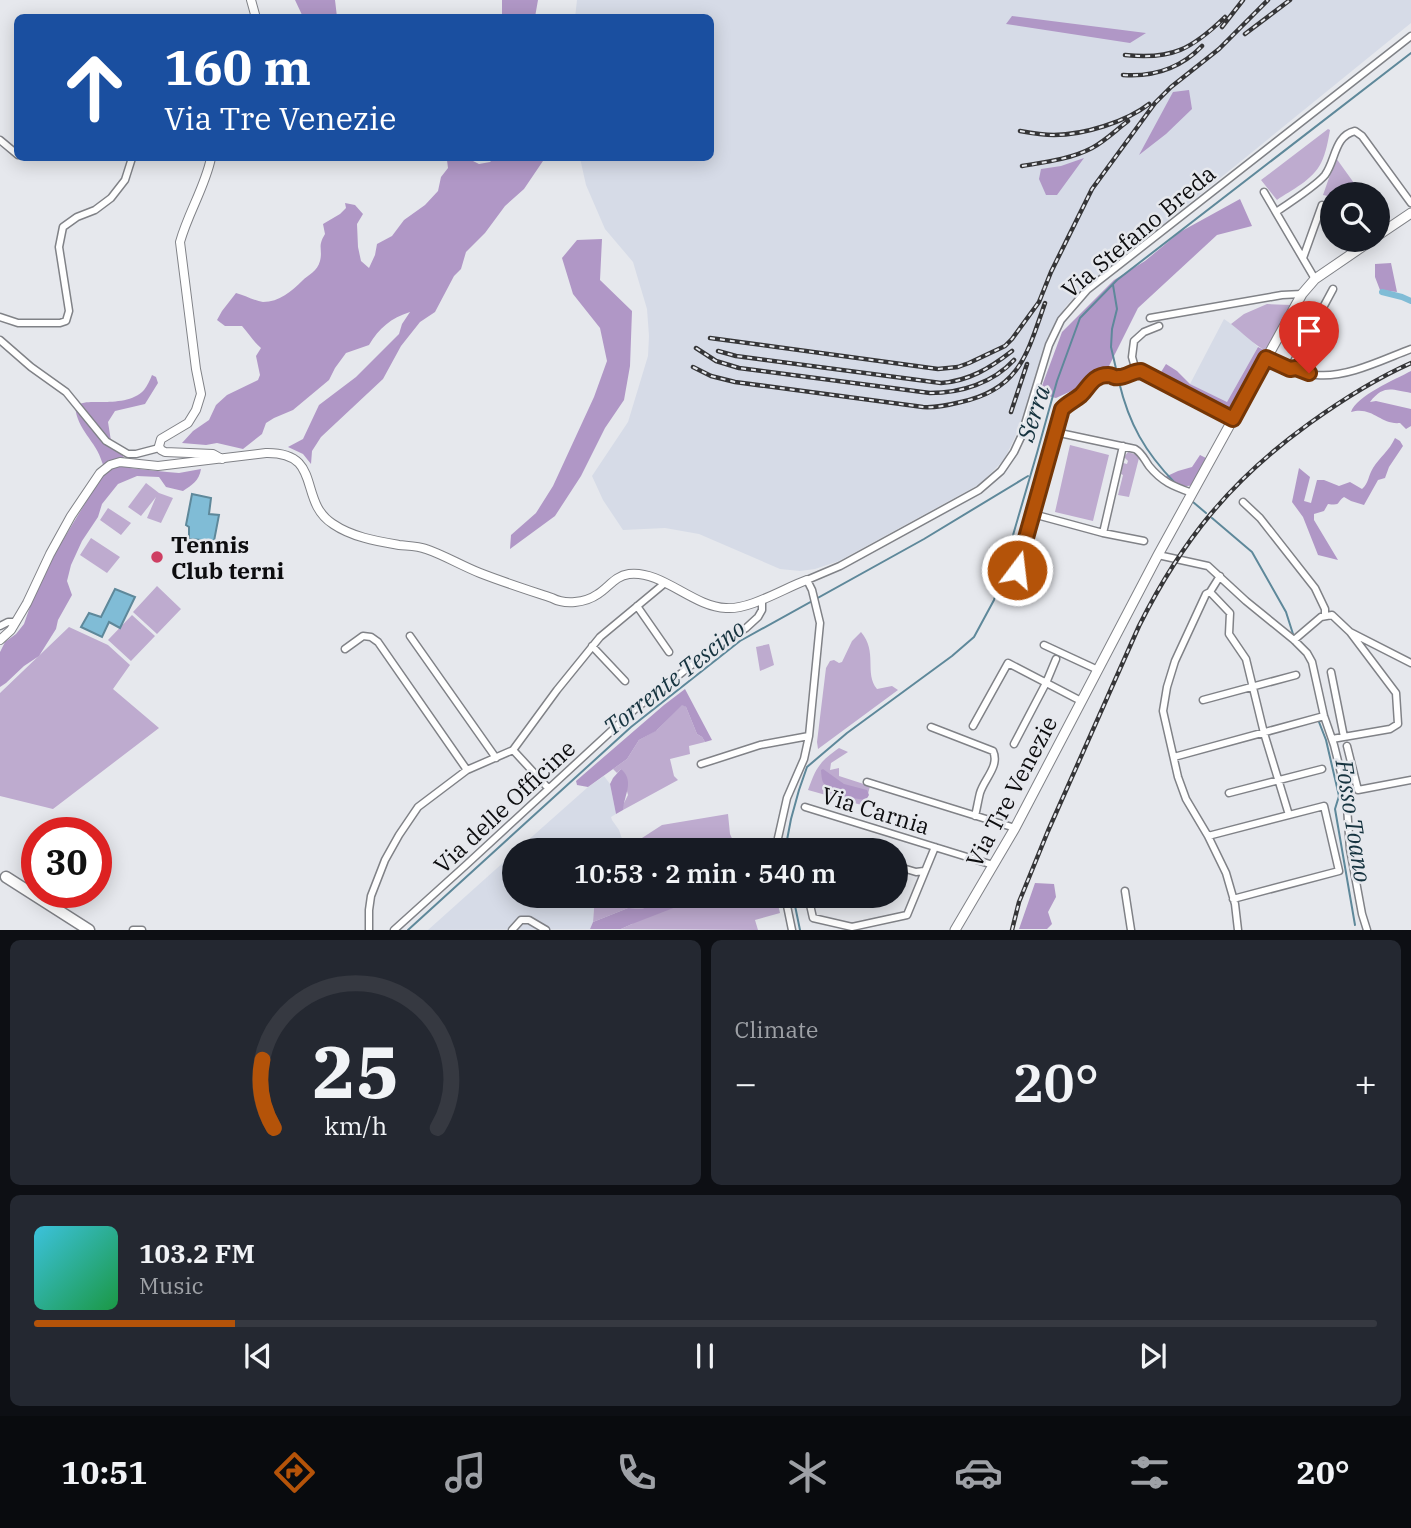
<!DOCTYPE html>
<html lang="en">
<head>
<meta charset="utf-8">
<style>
  :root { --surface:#171b24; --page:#242831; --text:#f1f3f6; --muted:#9ea1a6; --line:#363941; --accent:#b45309 }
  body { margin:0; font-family:"IBM Plex Serif",serif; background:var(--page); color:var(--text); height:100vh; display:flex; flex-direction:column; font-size:26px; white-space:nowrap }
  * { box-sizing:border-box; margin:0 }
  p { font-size:23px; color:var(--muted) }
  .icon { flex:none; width:38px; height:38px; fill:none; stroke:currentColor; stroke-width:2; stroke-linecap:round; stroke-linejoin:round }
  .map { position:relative; height:930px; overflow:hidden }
  .side { display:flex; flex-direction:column; gap:10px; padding:10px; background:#0d0f14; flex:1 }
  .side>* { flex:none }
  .guide { position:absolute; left:14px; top:14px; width:700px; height:147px; border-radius:10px; box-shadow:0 4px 18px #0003; background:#1a4fa0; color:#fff; overflow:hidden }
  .tools { position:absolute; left:1320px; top:182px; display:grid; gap:14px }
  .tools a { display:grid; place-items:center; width:70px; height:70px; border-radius:50%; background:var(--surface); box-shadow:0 4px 18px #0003; font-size:35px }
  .speed { position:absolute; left:21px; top:817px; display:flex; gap:14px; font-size:35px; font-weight:700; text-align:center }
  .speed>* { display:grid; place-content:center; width:91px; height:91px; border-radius:50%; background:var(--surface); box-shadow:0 4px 18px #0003; line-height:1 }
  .speed .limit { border:10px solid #d22; background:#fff; color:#111 }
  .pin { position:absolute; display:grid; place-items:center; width:60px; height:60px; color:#fff; margin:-72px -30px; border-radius:50% 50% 50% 0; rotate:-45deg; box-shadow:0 0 7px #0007 }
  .pin .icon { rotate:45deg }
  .me { position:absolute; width:77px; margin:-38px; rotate:15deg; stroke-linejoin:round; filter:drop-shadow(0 0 5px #0008) }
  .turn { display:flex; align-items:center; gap:24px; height:147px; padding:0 35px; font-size:32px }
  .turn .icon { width:91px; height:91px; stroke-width:2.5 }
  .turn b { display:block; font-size:49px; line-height:60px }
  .big { font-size:52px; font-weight:600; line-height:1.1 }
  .side .tile { flex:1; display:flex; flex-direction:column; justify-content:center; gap:10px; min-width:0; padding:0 24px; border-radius:10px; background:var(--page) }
  .side .dial { align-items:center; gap:0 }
  .dial svg { height:182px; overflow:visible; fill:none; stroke:var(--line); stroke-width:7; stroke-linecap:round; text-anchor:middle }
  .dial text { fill:var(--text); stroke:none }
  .song { display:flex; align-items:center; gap:21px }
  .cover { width:84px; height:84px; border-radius:10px; background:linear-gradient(135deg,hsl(190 70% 55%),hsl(140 70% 35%)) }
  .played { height:7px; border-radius:4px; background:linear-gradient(90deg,var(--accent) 15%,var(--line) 15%) }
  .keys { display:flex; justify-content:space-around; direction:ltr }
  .heat { display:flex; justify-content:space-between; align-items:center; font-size:38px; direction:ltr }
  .side .tiles { flex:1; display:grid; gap:10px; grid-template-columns:1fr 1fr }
  .tile:last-child { grid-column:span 2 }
  .trip { position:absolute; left:502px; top:838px; width:406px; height:70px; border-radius:35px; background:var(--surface); box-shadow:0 4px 18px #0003; font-weight:600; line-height:70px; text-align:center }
  .menu { display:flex; height:112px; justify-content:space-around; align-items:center; background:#090b0e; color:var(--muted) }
  .menu .icon { width:49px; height:49px }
  .menu .selected { color:var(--accent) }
  .menu b { font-size:32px; color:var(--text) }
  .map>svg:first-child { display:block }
  .built { fill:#d6dbe7 }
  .green { fill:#beabcf }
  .forest { fill:#b097c6 }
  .water { fill:#80bcd6; stroke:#5e889a; stroke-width:2 }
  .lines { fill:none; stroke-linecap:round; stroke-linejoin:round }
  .stream { stroke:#5e889a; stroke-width:2 }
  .canal { stroke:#80bcd6; stroke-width:6 }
  .street-casing { stroke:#808287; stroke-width:9 }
  .secondary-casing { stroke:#808287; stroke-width:10 }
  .primary-casing { stroke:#808287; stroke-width:11 }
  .highway-casing { stroke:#808287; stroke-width:13 }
  .street { stroke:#fff; stroke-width:6 }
  .secondary { stroke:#fff; stroke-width:8 }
  .primary { stroke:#fff; stroke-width:9 }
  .highway { stroke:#fff; stroke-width:10 }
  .rail-casing { stroke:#353537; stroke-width:4.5 }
  .rail { stroke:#e6e8ed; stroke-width:2; stroke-dasharray:5; stroke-linecap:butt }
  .route-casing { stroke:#753606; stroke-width:18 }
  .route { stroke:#b45309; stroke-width:12 }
  .poi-dot { fill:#ce3f63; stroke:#e6e8ed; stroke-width:2.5 }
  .labels { text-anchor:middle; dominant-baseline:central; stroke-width:5; stroke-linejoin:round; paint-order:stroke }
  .street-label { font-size:23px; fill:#0d0d0f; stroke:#e6e8ed }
  .poi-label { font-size:23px; font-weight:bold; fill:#0d0d0f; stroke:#e6e8ed; text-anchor:start }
  .water-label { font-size:24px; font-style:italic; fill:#16333f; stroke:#e6e8ed }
</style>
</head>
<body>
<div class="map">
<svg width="1411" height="930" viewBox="0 0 1411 930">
  <rect width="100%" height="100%" fill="#e6e8ed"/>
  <path class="built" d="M577,0H1411V23L1081,291L1066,306L1051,331L1041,357L1032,393L1016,435L1004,460L980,484L839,561L815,569L800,571L780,569L699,534L665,528L623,530L603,500L592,476L628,422L648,356L649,336L647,309L633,262L605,229L586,185L580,158H710V18H575Z
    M1224,319L1244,333L1258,347L1227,402L1190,384Z
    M604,776L610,784L616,814L611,817L612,820L619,830L625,848L637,850H517L588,787Z
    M514,853V896H595L593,922L590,929L428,930Z"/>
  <path class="green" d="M1328,129L1330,130C1328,141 1326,153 1321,163C1313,180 1291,190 1277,200L1261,180Z
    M1336,158L1359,190L1353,194H1332V197L1323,195Z
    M1267,304L1291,305L1266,351C1253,344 1243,333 1231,324L1244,314Z
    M1070,445L1109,455L1093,521L1055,512Z
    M1128,452L1137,455L1139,458L1129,497L1118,495L1123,475L1121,474L1123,463L1127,464L1128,461L1124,457Z
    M146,483L159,493L173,498L161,523L147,518L156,497L141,516L128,507Z
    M108,508L131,523L121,535L100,520Z
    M91,538L120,557L107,573L80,555Z
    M157,586L181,609L157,634L133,612Z
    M132,615L155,636L131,661L108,640Z
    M69,627L108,645L130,665L113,689L159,728L53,809L0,796V693Z
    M861,632C878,652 864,673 877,689L892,686L898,690L818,749L817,742L826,668L830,661L834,660L839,663L842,662L852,641Z
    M769,644L774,665L760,671L756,647Z
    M682,704L686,707L697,734L702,737L705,742L689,746L690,754L670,759L674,776L678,780L623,810V805L628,795L621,769L617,773L613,769L627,759L639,740L657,730Z
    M839,748L848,752L831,763L830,770L839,768V776L870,786L865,806L808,790C816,768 819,762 839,748Z
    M728,814L730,834L737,850H637L625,849L662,825Z
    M595,896H776L780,913L755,920L758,930L621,929L632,924L643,909L628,908L593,922Z"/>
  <path class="forest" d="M295,0H335L337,17H303Z
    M502,0H538L535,17H502Z
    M1012,16L1146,33L1130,43L1006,24Z
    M1189,90L1192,109L1166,134L1139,155L1173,92Z
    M443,158H467L479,164L490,162L494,158H545L524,189L505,206L485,233L466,252L461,269L454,276L435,312L420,322L401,346L383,379L321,437L312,451L311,464L303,454L288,447L303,439L319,405L356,377L399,334L402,324L410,312C391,318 379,328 369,345L346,353L335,368L329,380L293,410L274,418L266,423L262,434L243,449L217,443L206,445L182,443L193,431L209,420L216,405L227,395L258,380L260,375L256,356L261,348C253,341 249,334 242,326H225L217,320L222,311L236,293C244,295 255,301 263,302C279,302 292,291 302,281C309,274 317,272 320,261C323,249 317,247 325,234L323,224L340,214L346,208L345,203L355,205L363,214L357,224L358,247L361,261L369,268L375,255L377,244L392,236L404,220L425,205L438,191L441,177L448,168L447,160Z
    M1084,158L1057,195H1046L1039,179L1041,169L1061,166Z
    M1240,199L1252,226L1217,235L1138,308L1104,376L1056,398L1039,394L1062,332L1114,280L1145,261L1180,232Z
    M602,239L600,280L632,311L630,366L624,400L605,428L581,476L555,516L510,549L511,535L536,513L553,486L594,397L607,361L600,328L573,294L562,258L577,240Z
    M1391,263L1397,292L1380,290L1375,277V264Z
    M1258,347L1266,351L1231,415L1158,377L1166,364L1177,371L1190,384L1227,402Z
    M1411,371V393C1392,390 1384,384 1370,402L1376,401L1411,409V426L1406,429L1400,423C1380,425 1373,406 1351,412C1356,396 1396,379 1411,371Z
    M152,375L156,377L158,383L145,404L115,411L108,422L111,441L120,451L130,468L167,472L179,473L201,469C199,481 192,485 183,491L166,487L159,477L137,476L118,484L102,504L98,517L82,541L71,565L67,581L72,595L58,620L56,629L39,656L24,666L6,683L0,687V652L5,642L16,634L24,624L33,598L58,548L103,474C103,470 104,466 102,462C96,441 77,430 75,406C84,401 91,402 102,402C115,402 134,401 144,390C147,386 150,380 152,375Z
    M1395,438L1400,441L1403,446L1389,467L1385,478L1378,480L1364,505L1351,501L1344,497C1336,502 1342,506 1328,504L1324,511L1314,514V520L1338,560L1318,555L1303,517L1292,502L1299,468L1310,477L1304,501L1311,503L1317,480H1324L1339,486L1350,482L1362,489C1369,483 1368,476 1373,468C1380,457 1389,451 1395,438Z
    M1200,455L1206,458L1193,485C1184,488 1172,484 1165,477L1178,471L1192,467Z
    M685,689L712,740L705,742L702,737L697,734L686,707L682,705L656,731L639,740L627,759L588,787L577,785L576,781L664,705Z
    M621,769C635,781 624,795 623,810L616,814L610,784L613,778Z
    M823,769L844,784L867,790L869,795L866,800C852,798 830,796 823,782C822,781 821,772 821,770Z
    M1035,883L1054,884L1056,897L1048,912L1052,924L1047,929H1019Z
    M661,896L669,897L671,902L674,901L676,907L632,924L621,929H590L593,922L628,908L643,909Z"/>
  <path class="water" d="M192,494L211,498L209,514L219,515L214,541L189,539V527L186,525Z
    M115,589L135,597L120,628L109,622L102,637L81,627L89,613L101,617Z"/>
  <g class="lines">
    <path class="stream" d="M1113,285L1117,309L1112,329L1111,347L1117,373
      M1119,382C1129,424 1145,452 1175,483
      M1193,502L1206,513
      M1212,518L1252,552L1286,612L1293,634
      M1319,722L1326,740L1339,796L1335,809L1355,925
      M787,850V840L791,819L799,790L807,767L847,733L952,656L974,637L994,600L1037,453L1057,381L1080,318L1117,280L1411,53
      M793,896L800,930
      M408,930L631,727L740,641L924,539L1028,476"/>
    <path class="canal" d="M1382,292L1402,297L1411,301"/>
    <defs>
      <path id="street" d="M0,140L18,155
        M1264,192L1315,279
        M1276,212C1288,204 1317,185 1325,175C1336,160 1334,136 1355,131L1362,136L1411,203
        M1303,258L1322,205
        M0,317L18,323H60L66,321L69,311L59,247L63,227L77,217L95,210L111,198L125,180L132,158
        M1150,318L1282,295L1302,294
        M0,340L31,367L66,392L106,441L128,454H136L159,448
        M1266,358C1277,363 1286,367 1296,369C1304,370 1310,374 1317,375C1347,378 1384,359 1411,349
        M1290,369L1333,289
        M1136,371L1132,357L1134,341L1144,332L1159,326
        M1055,432L1062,409L1069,402L1080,395L1089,384L1093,380L1108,375L1117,378L1134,371H1141L1233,419
        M1243,502L1260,518L1315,588L1325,609V616
        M1033,514L1103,533L1144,541
        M1103,533L1123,446
        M1158,555L1208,566L1246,601L1294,640L1307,653L1312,662L1324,716L1334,745L1346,793L1350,849L1362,914L1367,930
        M1017,571L1055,432L1135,449C1142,453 1144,459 1149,466C1162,482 1173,486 1192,493
        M1220,576L1210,592L1206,594L1175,661L1167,687L1163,711L1178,777L1186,799L1208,836L1226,873L1235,904L1238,930
        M1210,592L1230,613L1229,634L1246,659L1264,733L1289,815
        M637,606L669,652
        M0,626L8,622H16
        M410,636L496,758
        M1294,640L1321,617L1332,615L1350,632L1411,663
        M1044,645L1098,670
        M592,646L625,681
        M345,649L363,636L371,637L378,642L467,770
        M1331,672L1344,737
        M1203,700L1296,675
        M973,726L1008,663L1081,701
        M931,727L993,751C1000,766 984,779 980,793C978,801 977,808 975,816
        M1332,739L1390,729L1398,724L1396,693L1350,632
        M1014,744L1046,683L1056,659
        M1347,746L1358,790L1411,780
        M513,750L548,788
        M1174,757L1324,716
        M701,764L760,745L809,736
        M867,782L1015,828
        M1229,793L1322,769
        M805,807L993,865
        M1208,836L1324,806L1339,871L1233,899
        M778,850V838L787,798L804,759L809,736L820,623L812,590L807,580L840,566L979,490L1001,471L1014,452L1021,437L1049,345L1061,320L1087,290L1411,36
        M802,850L810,844L821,845L841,850
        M896,866L916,872L924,871
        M1125,891L1131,930
        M785,896L792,930
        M808,896L813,918L852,927L907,915L935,847
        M133,930H142
        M369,930V910L371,896L385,860L399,835L418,807L467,770L513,750L557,690L600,637L665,583
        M394,930L466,865L634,710L702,657L746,628L758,617L762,610V600
        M512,930L521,920H529L546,930"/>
      <path id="secondary" d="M251,0L256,18
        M211,158C205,187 188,213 180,242L196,369L201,394L196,410L188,423L161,439L159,446L161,450L165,452L213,454L222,459
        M0,640L11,630L27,603L50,554L71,516L100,473L110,465L120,462L158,466L266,453C324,452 297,501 333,524C352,537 376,541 399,545C408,546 418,546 426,549C444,555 462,566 480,573C503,582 528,590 552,598C565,605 585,603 598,594C609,587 615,576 629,574C662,570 693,607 726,608C750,610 784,588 807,580"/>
      <path id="primary" d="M1377,236L1411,213
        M955,930L1015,828L1158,555L1302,294L1315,279L1372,240"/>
      <path id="highway" d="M6,877L89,930"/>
    </defs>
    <use href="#street" class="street-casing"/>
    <use href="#secondary" class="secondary-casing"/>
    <use href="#primary" class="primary-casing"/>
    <use href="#highway" class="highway-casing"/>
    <use href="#street" class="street"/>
    <use href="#secondary" class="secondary"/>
    <use href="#primary" class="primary"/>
    <use href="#highway" class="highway"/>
    <defs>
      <path id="rail" d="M1222,27L1243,0
        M1245,34L1290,0
        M1125,55C1172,60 1192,49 1225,17
        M1123,75C1153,77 1181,68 1202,46
        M1020,131C1031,133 1043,135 1054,135C1083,135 1126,122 1149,104
        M1022,166C1046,162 1071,159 1092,148C1105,141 1116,130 1128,121
        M710,338L938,369L958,367L969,363L1005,346L1012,339L1039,302L1051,272L1092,189L1155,103L1171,87L1219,49L1268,0
        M696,348L716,361L739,368L930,393C961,393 993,383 1014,360
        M718,351L736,356L941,383C969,381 990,368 1012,351
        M693,367L711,376L735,382L923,407C936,408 949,405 961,402C1020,389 1027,354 1045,303
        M1011,412L1027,364
        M1012,930L1019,902L1048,831L1139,626C1182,540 1232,479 1310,423C1342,400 1375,379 1411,363"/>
    </defs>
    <use href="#rail" class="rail-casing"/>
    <use href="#rail" class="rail"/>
  </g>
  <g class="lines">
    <defs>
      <path id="route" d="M1017,570L1062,409C1068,403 1075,400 1081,395C1089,387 1093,375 1108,375C1117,376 1110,378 1119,377C1127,377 1132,371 1141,371L1233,419L1266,358L1290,369L1296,368L1309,373"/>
    </defs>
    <use href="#route" class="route-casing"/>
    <use href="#route" class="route"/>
  </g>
  <circle class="poi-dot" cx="157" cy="557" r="7"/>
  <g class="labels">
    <g class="street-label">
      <text transform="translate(1138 231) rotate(-40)">Via Stefano Breda</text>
      <text transform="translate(1011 791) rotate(-62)">Via Tre Venezie</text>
      <text transform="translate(504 806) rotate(-43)">Via delle Officine</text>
      <text transform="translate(876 810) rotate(17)">Via Carnia</text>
    </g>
    <g class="poi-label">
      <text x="171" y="544">Tennis<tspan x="171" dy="26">Club terni</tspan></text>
    </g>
    <g class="water-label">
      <text transform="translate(1033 413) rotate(-72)">Serra</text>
      <text transform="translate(674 677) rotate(-38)">Torrente Tescino</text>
      <text transform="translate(1354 821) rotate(81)">Fosso Toano</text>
    </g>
  </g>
</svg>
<div class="tools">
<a><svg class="icon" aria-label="search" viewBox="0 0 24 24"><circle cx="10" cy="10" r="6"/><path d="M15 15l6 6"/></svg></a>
</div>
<div class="speed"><div class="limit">30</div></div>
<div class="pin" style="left:1309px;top:373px;background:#d93025"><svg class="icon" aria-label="arrive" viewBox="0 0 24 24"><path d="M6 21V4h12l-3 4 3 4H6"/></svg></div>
<svg class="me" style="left:1017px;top:570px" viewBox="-20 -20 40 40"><circle r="17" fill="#b45309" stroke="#fff" stroke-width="3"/><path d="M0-11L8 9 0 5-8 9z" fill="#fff"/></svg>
<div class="trip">10:53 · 2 min · 540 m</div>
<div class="guide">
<div class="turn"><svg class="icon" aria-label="ahead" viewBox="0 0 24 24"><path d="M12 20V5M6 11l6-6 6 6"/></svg><div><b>160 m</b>Via Tre Venezie</div></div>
</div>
</div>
<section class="side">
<div class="tiles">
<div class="tile dial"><svg viewBox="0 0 100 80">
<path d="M14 69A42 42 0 1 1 86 69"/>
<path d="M14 69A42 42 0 0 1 9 39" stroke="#b45309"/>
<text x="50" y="56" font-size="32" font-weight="700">25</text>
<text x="50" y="72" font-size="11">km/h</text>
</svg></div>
<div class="tile"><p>Climate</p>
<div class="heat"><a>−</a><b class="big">20°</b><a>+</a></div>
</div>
<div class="tile">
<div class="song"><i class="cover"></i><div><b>103.2 FM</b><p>Music</p></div></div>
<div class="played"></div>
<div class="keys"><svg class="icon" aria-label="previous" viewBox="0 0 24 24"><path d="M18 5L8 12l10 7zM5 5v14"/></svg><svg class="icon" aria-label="pause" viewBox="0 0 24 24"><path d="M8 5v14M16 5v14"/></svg><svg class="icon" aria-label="next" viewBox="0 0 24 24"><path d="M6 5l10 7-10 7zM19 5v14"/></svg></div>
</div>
</div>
</section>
<nav class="menu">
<b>10:51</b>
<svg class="icon selected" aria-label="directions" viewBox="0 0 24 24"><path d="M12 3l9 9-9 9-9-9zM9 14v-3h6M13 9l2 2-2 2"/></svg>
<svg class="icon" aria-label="music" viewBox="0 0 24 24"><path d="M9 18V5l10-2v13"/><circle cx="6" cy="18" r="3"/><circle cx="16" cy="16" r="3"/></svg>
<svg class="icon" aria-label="phone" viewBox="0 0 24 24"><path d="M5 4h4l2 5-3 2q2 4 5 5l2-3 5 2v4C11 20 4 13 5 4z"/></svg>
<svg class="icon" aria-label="climate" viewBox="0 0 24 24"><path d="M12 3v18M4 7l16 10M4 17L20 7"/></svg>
<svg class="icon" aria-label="car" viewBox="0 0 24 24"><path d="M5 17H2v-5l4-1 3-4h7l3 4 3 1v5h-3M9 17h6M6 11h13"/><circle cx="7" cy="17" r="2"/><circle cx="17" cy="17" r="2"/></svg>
<svg class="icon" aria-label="filters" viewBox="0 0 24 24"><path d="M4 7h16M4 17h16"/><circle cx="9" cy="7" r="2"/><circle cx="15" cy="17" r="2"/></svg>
<b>20°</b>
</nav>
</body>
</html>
